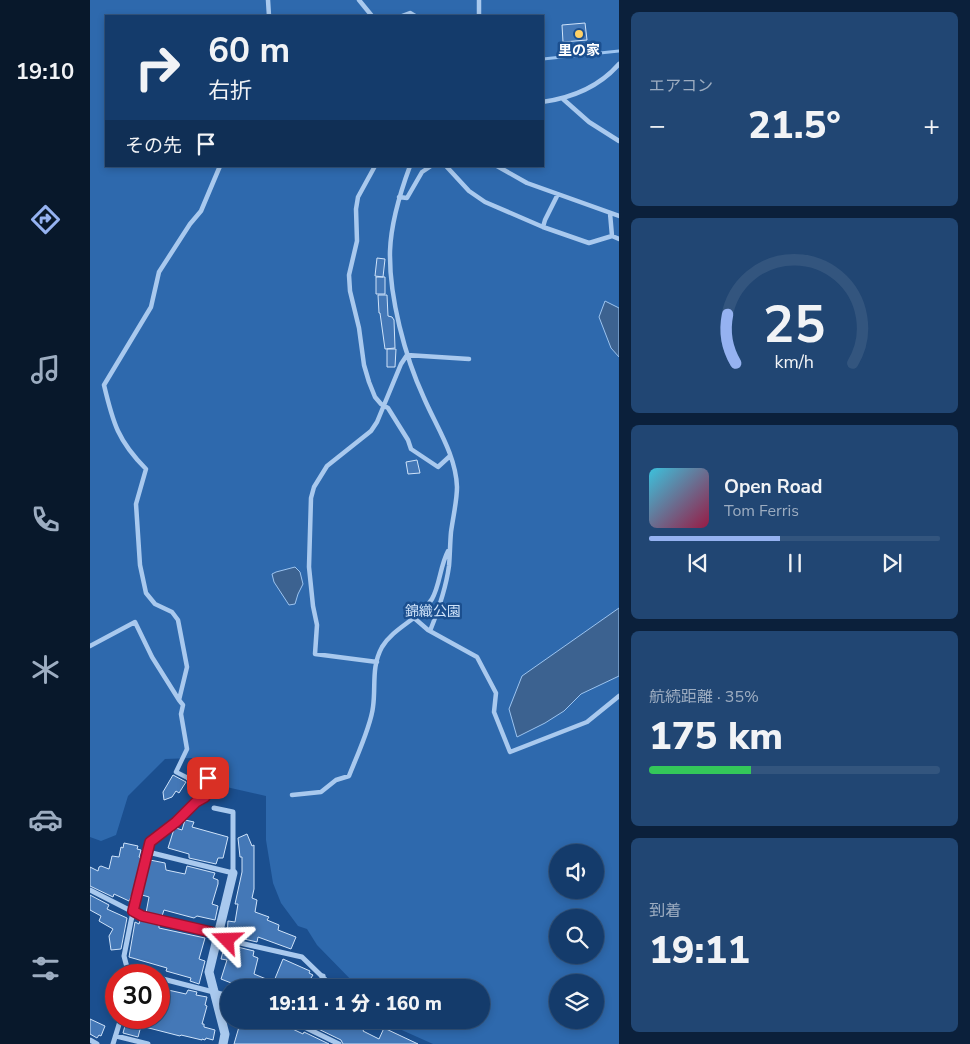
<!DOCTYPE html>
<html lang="ja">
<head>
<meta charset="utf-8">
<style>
  :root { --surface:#143b6b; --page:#214673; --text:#f1f3f6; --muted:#9dadc1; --line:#33557e; --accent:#95b2f1 }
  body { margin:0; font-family:"Nunito Sans","Noto Sans JP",sans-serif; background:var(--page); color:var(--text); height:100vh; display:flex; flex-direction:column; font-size:19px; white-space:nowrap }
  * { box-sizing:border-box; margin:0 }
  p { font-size:16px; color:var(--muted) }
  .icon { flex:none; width:28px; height:28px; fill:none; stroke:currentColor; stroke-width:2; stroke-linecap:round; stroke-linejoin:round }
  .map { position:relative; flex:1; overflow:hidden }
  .drawer { display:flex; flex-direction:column; gap:12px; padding:12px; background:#0b203b; width:351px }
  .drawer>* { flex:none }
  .guide { position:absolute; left:15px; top:15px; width:439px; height:152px; border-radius:0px; box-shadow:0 2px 8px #0003,0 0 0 1px var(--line); background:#143b6b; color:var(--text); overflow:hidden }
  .fabs { position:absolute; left:459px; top:844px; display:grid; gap:10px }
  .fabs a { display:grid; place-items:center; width:55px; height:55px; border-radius:50%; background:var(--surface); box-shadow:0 2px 8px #0003,0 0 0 1px var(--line); font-size:25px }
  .speed { position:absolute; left:15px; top:964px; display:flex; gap:10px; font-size:25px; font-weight:700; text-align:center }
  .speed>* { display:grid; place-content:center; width:65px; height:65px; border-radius:50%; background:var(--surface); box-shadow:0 2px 8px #0003,0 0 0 1px var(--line); line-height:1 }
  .speed .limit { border:8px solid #d22; background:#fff; color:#111 }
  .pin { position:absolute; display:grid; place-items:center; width:42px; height:42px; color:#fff; margin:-21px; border-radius:10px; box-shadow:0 2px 8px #0006 }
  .me { position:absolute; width:55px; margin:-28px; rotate:292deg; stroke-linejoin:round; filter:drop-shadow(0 0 4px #0008) }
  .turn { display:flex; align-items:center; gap:18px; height:105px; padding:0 20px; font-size:22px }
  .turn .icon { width:65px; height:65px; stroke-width:2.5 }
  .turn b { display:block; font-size:35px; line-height:42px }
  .then { display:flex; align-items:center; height:48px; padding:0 20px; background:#0003; gap:10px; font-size:19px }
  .big { font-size:38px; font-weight:800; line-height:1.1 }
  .drawer .card { flex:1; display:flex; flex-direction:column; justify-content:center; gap:8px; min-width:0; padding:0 18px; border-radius:8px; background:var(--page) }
  .drawer .dial { align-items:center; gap:0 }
  .dial svg { height:130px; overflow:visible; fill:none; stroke:var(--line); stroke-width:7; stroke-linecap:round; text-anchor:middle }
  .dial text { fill:var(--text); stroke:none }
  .song { display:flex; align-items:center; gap:15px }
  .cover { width:60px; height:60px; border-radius:8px; background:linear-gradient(135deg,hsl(190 70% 55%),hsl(340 70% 35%)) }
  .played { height:5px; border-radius:2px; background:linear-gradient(90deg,var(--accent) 45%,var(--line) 45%) }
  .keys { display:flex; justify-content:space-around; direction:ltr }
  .heat { display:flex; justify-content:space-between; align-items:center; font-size:28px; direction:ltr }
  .charge { height:8px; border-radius:4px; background:linear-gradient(90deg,#34c759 35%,var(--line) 0) }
  .trip { position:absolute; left:130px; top:979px; width:270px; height:50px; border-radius:25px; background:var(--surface); box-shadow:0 2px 8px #0003,0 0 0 1px var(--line); font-weight:800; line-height:50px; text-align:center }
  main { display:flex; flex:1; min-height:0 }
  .tab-bar { display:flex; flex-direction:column; width:90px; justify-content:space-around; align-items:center; background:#08182b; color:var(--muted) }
  .tab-bar .icon { width:35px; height:35px }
  .tab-bar .current { color:var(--accent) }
  .tab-bar b { font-size:22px; color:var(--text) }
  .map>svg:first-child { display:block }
  .green { fill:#2e69ad; fill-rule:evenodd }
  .water { fill:#3c6290; stroke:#9cc4f0 }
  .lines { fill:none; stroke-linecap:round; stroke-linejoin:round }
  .stream { stroke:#9cc4f0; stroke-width:3 }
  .building { fill:#4478b7; stroke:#cfe3fa }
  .pedestrian { stroke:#a9c9ee; stroke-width:4.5 }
  .minor { stroke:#a9c9ee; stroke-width:5 }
  .tertiary { stroke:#a9c9ee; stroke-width:9 }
  .route-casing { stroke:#92132f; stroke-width:12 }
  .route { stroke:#e11d48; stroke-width:9 }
  .poi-dot { fill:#ffd166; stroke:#1b4f8f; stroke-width:2 }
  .labels { text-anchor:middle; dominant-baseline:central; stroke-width:5; stroke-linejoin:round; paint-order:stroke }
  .poi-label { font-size:14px; font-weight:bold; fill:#fff; stroke:#1b4f8f }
  .park-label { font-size:14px; fill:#cfe3fa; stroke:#1b4f8f }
</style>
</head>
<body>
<main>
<nav class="tab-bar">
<b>19:10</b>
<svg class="icon current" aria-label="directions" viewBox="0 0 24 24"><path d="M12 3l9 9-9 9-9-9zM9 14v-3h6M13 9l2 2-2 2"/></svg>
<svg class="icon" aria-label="music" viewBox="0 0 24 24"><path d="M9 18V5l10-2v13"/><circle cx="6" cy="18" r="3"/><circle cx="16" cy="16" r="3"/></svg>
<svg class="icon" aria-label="phone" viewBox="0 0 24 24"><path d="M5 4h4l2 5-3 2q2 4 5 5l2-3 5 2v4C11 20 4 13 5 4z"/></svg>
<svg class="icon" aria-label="climate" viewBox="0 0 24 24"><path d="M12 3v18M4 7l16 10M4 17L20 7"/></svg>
<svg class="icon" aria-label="car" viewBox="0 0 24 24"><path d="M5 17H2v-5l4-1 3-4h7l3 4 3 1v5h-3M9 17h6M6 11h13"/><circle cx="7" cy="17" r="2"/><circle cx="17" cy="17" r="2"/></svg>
<svg class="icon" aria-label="filters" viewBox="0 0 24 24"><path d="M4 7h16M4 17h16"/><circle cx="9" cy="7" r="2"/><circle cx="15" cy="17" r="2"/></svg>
</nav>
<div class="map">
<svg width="529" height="1044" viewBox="0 0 529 1044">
  <rect width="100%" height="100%" fill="#1b4f8f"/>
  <path class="green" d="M0,0H529V1044H343L305,1027L299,1020H391V988L268,987L227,945L217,929L208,926L191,903L183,883L176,840V796L132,786L126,771L120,772L102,758L75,759L38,796L26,835L11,841L0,837ZM16,16H452V166H16ZM468,852H505V890H468ZM468,918H505V955H468ZM468,982H505V1020H468Z"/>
  <path class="water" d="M515,301L529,308V357L521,348L509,317Z
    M205,567L210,572L213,584L208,594L205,604L199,605L184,582L182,574L186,572Z
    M529,608V676L491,694L474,711L455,723L427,737L419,709L432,676Z"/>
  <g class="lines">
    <path class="stream" d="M453,59L529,51"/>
  </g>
  <path class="building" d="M495,23L497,40L473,42L472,25Z
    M287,258L295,259L293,277L285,276Z
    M286,277H295V294H286Z
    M288,295H297L298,316L302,317L304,320L305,348L295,349L290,313H289Z
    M297,349H306L305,367H297Z
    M327,460L330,473L318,474L316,462Z
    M83,775L96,782L89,793L86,791L82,797L74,800L73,792Z
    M95,820L104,822L102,827L138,837L133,858H128L126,864L99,858V854L78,848L84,829L86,828L92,830Z
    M157,834L162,846L164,845V889L162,898L167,900L165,912L179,917L177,920L189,925L188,930L206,937L201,949L168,937L167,942L137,935L138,921L145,922L148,904H145L152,872V857H150L148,838Z
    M34,843L48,846L47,849L51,850L49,857L52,858L43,893L39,901L24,894L23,897L0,886V867L8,871L9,867L11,866L19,869L22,856L29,857L31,847L33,848Z
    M60,860L75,863L76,870L95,874L97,866L125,873L123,878L128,880V884L122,904L128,906L125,920L107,916L104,918L74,910L72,916L56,913L59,897L52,895Z
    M0,895L19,905L17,909L37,918L31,949L21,950L19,936L23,929L9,921L11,916L0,910Z
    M50,920L69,925V928L115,938L109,959L115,961L109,984L100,981L101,978L76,971L77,968L39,957L45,922L49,924Z
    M135,944L164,951L163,956L168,958L164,974L198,988H154L131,979L137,960L131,959Z
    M193,959L220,971L219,973L223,975L221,978L225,980L222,988H201L184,981Z
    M69,988L96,994L98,990L107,992L106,995L117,997L115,1005L117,1006L112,1024H114V1027L125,1030L123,1040L116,1038L115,1040L112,1039V1040L91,1035L90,1036L51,1026L48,1037L33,1033L36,1022L35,1021V1018H69Z
    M0,1019L15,1026L11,1036L9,1035L7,1038L0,1034Z
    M151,1020H184L213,1034L214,1032L239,1044H144Z
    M220,1020H253L274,1029L273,1031L289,1039L294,1028L328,1044H253L251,1040L218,1024Z"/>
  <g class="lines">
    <path class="pedestrian" d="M178,0L179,16
      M269,0L282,16
      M312,16L320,13L325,16
      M389,16V0
      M473,99L499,122L529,141
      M452,102C481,98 509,87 529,64
      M285,166L268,197L266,209L267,241L259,275L260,291L269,328L274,365L279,382L285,397L291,404L298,408L318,440L321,449L348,467L360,456
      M320,166C310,193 301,222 300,251C299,297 315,357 334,398C346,426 366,455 367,487C367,501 363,517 361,532C360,543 360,555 359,566C356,588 348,611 340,631
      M356,166L379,191L395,202L453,227
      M407,166L437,183L529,216
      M468,194L455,220L453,227L499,243L522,236
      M309,197L317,198L332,172L341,166
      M520,213L522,236L529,239
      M317,355L379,359
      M323,617L338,630L387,657L406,693L404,712L420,752L497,722L529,696
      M0,646L45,622L62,657L89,700
      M287,662L225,654L227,625L223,606L219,567L221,498L224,487L237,466L281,431L287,422L311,364L317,355
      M98,778L86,772L97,749L91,714L93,705L89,700L97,667L88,620L82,612L65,604L56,593L50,565L46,504L56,469C28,441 23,423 14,385L61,307L69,272L100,224L111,211L130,166
      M202,795L231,792L246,780L259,776C266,758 281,726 283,707C286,686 281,667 292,647C304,627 330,619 342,599C350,585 350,566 358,551"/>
    <path class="minor" d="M58,852L143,873V812L124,808
      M0,890L51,916L121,932L137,940L212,957L244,988
      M38,971L55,975
      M39,975L34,956L41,921L60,842L86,822L106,802L115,797L119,784L118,779L113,776L98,778
      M69,978L139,996
      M227,988L233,976
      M200,1020L249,1044
      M26,1036L58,1044
      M0,1040L7,1044
      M23,1044L31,1018"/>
    <path class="tertiary" d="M133,1044L135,1034L119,972L143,873"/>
  </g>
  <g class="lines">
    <defs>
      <path id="route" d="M118,778L119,784L115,797L106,802L86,822L60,842L43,911L52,916L121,932L137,940"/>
    </defs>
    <use href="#route" class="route-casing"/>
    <use href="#route" class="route"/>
  </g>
  <circle class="poi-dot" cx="489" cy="34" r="5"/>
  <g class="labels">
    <g class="poi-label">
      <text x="489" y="50">里の家</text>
    </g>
    <g class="park-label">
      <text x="343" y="611">錦織公園</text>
    </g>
  </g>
</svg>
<div class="fabs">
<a><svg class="icon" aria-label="sound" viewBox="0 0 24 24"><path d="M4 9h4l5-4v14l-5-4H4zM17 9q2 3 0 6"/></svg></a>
<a><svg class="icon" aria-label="search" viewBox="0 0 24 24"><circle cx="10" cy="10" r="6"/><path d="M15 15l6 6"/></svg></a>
<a><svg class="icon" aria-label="layers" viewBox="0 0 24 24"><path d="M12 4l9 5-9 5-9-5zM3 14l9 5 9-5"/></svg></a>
</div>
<div class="speed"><div class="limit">30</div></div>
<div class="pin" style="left:118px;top:778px;background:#d93025"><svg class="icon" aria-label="arrive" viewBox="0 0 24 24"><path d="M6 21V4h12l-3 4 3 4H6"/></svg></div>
<svg class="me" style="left:137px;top:940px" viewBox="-20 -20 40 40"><path d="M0-17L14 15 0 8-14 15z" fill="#e11d48" stroke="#fff" stroke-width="4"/></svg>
<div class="trip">19:11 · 1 分 · 160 m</div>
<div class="guide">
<div class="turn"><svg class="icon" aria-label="right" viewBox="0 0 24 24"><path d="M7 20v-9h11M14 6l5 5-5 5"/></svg><div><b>60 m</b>右折</div></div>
<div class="then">その先<svg class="icon" aria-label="arrive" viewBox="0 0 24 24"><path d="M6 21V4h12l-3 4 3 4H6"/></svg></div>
</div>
</div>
<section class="drawer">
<div class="card"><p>エアコン</p>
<div class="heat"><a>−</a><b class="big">21.5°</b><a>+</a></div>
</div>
<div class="card dial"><svg viewBox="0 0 100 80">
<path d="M14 69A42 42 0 1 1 86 69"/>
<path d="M14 69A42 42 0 0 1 9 39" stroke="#95b2f1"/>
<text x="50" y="56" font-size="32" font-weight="700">25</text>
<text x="50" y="72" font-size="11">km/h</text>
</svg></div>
<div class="card">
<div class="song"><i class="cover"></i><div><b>Open Road</b><p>Tom Ferris</p></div></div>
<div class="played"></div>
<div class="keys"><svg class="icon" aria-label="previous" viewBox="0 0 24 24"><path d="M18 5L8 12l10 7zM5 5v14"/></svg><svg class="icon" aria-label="pause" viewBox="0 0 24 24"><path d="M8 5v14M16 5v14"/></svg><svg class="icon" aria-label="next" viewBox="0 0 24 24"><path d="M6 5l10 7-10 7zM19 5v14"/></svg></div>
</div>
<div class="card"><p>航続距離 · 35%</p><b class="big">175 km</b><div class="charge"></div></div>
<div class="card"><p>到着</p><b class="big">19:11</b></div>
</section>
</main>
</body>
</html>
